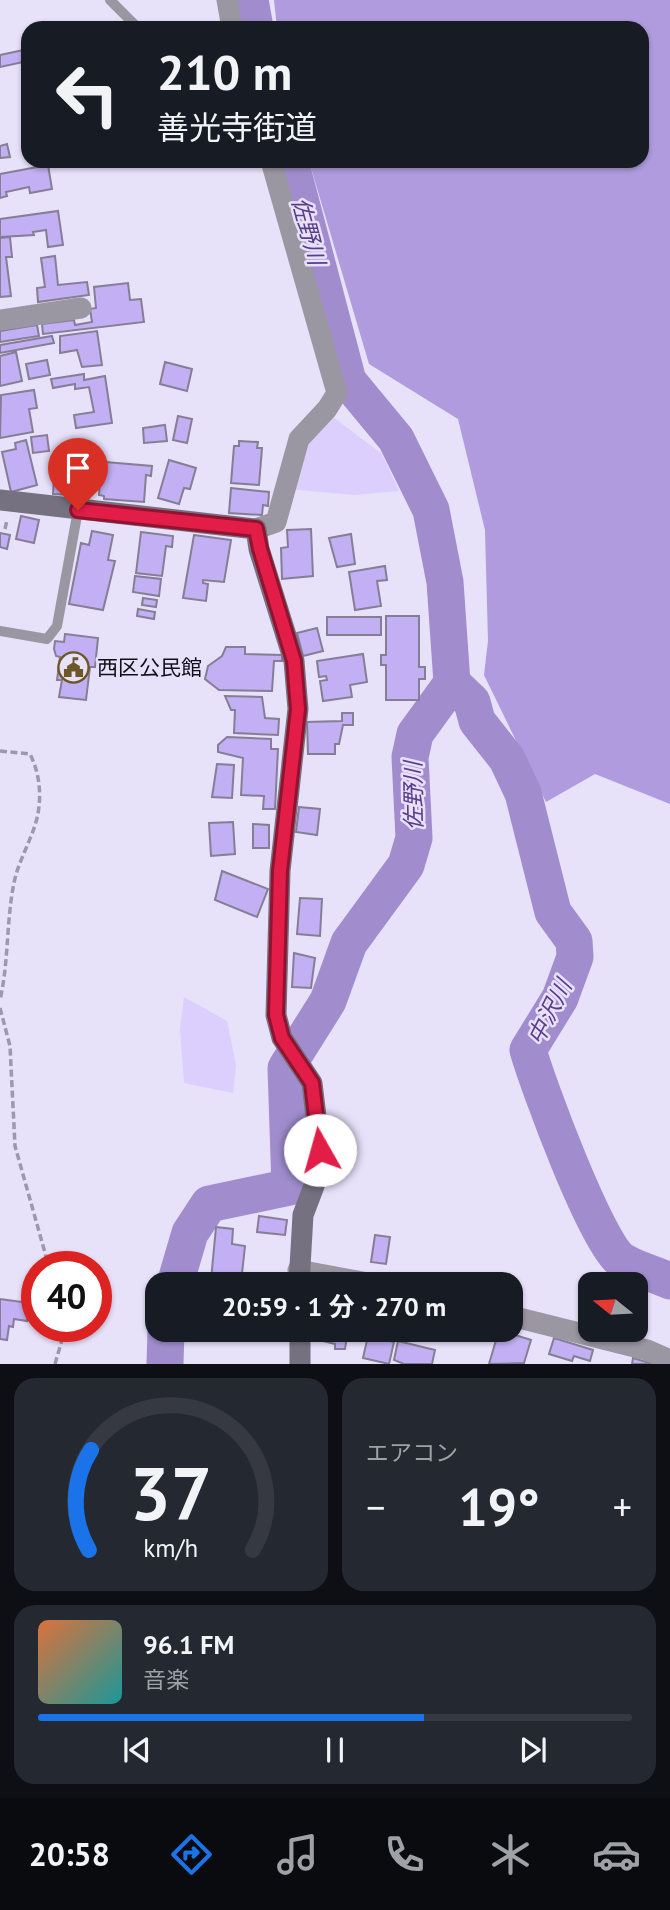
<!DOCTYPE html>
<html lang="ja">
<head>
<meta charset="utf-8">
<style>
  :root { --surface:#171b24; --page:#242831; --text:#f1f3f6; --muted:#9ea1a6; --line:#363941; --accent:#1a73e8 }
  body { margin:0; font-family:"PT Sans","Noto Sans JP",sans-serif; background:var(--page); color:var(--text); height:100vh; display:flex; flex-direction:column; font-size:26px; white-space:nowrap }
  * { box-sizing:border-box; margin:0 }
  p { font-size:23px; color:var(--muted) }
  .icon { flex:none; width:38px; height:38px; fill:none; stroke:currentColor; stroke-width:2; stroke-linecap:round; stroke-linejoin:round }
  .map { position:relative; height:1364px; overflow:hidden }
  .drawer { display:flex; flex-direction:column; gap:14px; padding:14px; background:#0d0f14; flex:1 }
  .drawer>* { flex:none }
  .top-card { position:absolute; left:21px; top:21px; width:628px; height:147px; border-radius:21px; box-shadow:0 2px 5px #0004; background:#171b24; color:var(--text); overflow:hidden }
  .needle { width:46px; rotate:288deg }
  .fabs { position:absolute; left:578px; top:1272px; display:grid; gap:14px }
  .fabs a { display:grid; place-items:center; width:70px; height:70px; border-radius:14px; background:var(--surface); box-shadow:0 2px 5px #0004; font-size:35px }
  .speed { position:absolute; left:21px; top:1251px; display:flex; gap:14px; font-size:35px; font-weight:700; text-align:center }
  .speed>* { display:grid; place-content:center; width:91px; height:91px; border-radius:50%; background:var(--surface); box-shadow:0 2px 5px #0004; line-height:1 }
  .speed .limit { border:10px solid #d22; background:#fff; color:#111 }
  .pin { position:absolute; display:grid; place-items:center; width:60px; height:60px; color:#fff; margin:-72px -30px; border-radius:50% 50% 50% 0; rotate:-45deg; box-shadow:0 0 7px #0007 }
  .pin .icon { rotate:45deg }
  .me { position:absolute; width:77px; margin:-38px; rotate:353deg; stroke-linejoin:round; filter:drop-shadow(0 0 5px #0008) }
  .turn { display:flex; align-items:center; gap:24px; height:147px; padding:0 21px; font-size:32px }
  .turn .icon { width:91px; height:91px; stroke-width:2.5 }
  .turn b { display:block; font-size:49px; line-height:60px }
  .big { font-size:52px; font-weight:700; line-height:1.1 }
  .drawer .widget { flex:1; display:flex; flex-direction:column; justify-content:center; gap:10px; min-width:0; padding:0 24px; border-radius:21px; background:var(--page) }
  .drawer .dial { align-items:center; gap:0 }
  .dial svg { height:182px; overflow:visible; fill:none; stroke:var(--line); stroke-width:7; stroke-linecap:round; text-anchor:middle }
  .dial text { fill:var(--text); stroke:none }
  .song { display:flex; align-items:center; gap:21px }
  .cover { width:84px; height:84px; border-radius:10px; background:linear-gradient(135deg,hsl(20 70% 55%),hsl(180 70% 35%)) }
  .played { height:7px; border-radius:4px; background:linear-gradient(90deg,var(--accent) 65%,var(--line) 65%) }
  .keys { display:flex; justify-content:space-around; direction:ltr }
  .heat { display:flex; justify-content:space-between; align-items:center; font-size:38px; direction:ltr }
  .drawer .tiles { flex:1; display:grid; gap:14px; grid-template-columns:1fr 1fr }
  .widget:last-child { grid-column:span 2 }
  .trip { position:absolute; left:145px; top:1272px; width:378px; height:70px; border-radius:21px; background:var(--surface); box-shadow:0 2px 5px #0004; font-weight:700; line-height:70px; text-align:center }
  .tab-bar { display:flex; height:112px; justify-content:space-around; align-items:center; background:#090b0e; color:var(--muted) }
  .tab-bar .icon { width:49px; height:49px }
  .tab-bar .active { color:var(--accent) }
  .tab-bar b { font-size:32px; color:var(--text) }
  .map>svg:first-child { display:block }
  .green { fill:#dccffe }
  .forest { fill:#af9bdd }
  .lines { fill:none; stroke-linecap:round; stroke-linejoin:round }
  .river { stroke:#a18dce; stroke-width:37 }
  .building { fill:#c3aff3; stroke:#857e95; stroke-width:2 }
  .path { stroke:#9d98ac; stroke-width:3.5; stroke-dasharray:7 3.5; stroke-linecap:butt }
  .lane { stroke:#9a97a2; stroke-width:10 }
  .street { stroke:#9a97a2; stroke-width:21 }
  .secondary { stroke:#757181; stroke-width:21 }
  .route-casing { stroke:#92132f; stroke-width:18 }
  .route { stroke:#e11d48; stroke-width:12 }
  .labels { text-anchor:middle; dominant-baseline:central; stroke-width:5; stroke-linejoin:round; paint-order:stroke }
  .poi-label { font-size:21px; fill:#100e16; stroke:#e7e1fa; text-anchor:start }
  .water-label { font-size:23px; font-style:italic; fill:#5a3d8c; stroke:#e7e1fa }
</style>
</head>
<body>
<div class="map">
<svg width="670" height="1364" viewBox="0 0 670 1364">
  <rect width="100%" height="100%" fill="#e7e1fa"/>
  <path class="green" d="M329,414L382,454L399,491L354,495L289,489L304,441Z
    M184,997L227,1021L236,1065L233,1093L184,1083L180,1029Z"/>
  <path class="forest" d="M274,0H670V804L595,774L546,802L484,675L488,641L485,530L458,419L369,364L309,161H642V28H277Z"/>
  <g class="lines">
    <path class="river" d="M250,0L255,28
      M452,683L472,702L477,721L507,759L523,793L553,912L574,941L575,957L560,998L528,1050C538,1085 596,1242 621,1260C634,1269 655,1274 670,1281
      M175,1284L190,1233L209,1204L290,1187L286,1068L328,1001L349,943L406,865L414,838L410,757L415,734L452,683L445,582L431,510L396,439L348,381L290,161
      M165,1364L166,1330"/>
  </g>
  <path class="building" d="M28,49V61L0,67V55Z
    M7,144L10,157L0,158V146Z
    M48,165L52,189L30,193L29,187L6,192L7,196L0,198V174Z
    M58,211L63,245L48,247L46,230L33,232L34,235L0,237V219Z
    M10,237L12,257H6L11,296L0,297V238Z
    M55,256L58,285L87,282L89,295L38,302L37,288L45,287L41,258Z
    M128,283L130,300L141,299L144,322L43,334L42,324L74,320L75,325L92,322L90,309L96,308L94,287Z
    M37,325L39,336L0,342V331Z
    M97,331L102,365L82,367L77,350L60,353V336Z
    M52,336L54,343L0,353V345Z
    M16,352L22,381L0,386V356Z
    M47,360L50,375L29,379L26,364Z
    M165,362L192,369L187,391L160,384Z
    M84,374V380L105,376L112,423L76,428L74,415L94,412L89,387L75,389V384L53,388L51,379Z
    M34,390L37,408L29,409L33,432L0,438L1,395Z
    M178,416L192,419L187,443L173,440Z
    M165,425L167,441L144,443L143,428Z
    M47,435L49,451L33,453L31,437Z
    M26,440L37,485L11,492L2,452L16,449L15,443Z
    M239,441L258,442L257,448H262L259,485L231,483L234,446H239Z
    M55,459L78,462L77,489H72V495L53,494Z
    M169,460L196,468L190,489L184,488L179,504L158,498Z
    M105,462L152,466L151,476L146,475L144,502L104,499V496L99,495L101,467H104Z
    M231,488L269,492L268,506L263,505L262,515L229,513Z
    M21,516L39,520L34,543L16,539Z
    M311,529L313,576L282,579L281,548L288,547L287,530Z
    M92,531L113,535L108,560L115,561L103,610L69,604L81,543L89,545Z
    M141,532L173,536L172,547L166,546L162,576L136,573Z
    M0,533L10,535L7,549L0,547Z
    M351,534L355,564L337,567L329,538Z
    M194,535L231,540L224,582L203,580V583L208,584L206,601L183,598Z
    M385,566L387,580L377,581L381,606L355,610L349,572Z
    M135,576L161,579L159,596L133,592Z
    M143,598L157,600L156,607L142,605Z
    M138,609L155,612L154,619L137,616Z
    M386,616H419V667H425V679H419V700H386V665H381V655H386Z
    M327,617H381V635H327Z
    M317,628L323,651L303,656L297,633Z
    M65,634L98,638L95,667H90L86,700L59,697L62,680H57L60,657L56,656L54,649L55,641L64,642Z
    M226,647H245V654L282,655V661H274L272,691L219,690L205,679L208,666L222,656Z
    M363,654L367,682L350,685L352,697L323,701L320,681L327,680L326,676L319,677L317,661Z
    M225,696L262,697L265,718L279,719L278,735L234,733L235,710H231Z
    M342,713H353V725H343L339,744H335V754H308L307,722L342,721Z
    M227,737L271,739V749H278L275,809H263L264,796L241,795L243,758L218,752V745Z
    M217,764L234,765L232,798L212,797Z
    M299,807L320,809L317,835L296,832Z
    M233,822L235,854L211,856L209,823Z
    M253,824L269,825V848H253Z
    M222,871L268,889L257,917L215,900Z
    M300,898L322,899L320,936L297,934Z
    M294,953L315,958L311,988L292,987Z
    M259,1216L287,1220L285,1235L257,1232Z
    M216,1227L233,1229L232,1244L245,1246L241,1283L211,1280Z
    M375,1235L390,1237L386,1264L371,1262Z
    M0,1299L30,1303L27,1321L14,1319L13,1327L9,1326L7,1340L0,1339Z
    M318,1330H348L345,1349H335V1344L319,1340Z
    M471,1330H487L485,1335Z
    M499,1330L531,1340L524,1363L489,1364Z
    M368,1336L394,1342L389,1364L363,1358Z
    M554,1338L593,1350L590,1361L574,1356L572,1361L549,1354Z
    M398,1341L435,1350L432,1364H404L394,1360Z
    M633,1358L653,1364H632Z"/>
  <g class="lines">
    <path class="path" d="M5,529L7,520
      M0,751L30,754C38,770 41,788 39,806C37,832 19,857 14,883C6,922 9,961 0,1000
      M0,1008L10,1046L15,1146L49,1267
      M55,1364L66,1326"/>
    <path class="lane" d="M110,0L138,28
      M0,631L47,639L57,626L78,510"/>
    <path class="street" d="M227,0L232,28
      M0,320L81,308
      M256,529L276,522L299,439L327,409L337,393L271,161
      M298,1270L373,1284
      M511,1316L647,1350L670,1360"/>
    <path class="secondary" d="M0,500L256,529L259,549L294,661L298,709L280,871L276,1015L282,1038L312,1083L320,1150L314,1186L303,1215L299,1284
      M300,1330V1364"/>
  </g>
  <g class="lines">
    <defs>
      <path id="route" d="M78,510L256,529L260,549L294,661L298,709L280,871L276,1015L282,1038L312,1083L320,1150"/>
    </defs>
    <use href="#route" class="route-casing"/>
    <use href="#route" class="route"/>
  </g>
  <defs>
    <symbol id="civic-ring" viewBox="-11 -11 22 22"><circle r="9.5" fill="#e7e1fa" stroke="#6c5827" stroke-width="1.5"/><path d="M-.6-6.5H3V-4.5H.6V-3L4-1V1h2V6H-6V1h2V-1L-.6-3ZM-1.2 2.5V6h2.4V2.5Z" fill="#6c5827"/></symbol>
  </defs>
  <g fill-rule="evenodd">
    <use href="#civic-ring" x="56" y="650" width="35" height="35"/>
  </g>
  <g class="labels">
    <g class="poi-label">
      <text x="97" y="667">西区公民館</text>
    </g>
    <g class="water-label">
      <text transform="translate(309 231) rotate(75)">佐野川</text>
      <text transform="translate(413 796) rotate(-91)">佐野川</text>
      <text transform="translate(549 1012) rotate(-63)">中沢川</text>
    </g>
  </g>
</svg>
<div class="fabs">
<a><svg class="needle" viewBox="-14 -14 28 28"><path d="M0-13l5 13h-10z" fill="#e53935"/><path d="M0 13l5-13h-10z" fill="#9ea1a6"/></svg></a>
</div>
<div class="speed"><div class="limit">40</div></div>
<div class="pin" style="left:78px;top:510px;background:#d93025"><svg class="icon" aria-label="arrive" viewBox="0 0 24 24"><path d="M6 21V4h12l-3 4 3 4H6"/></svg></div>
<svg class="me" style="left:320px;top:1150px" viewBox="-20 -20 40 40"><circle r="19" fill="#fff"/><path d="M0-13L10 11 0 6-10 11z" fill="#e11d48"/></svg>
<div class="trip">20:59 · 1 分 · 270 m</div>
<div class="top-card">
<div class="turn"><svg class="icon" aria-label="left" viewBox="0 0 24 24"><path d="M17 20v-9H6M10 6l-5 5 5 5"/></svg><div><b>210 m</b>善光寺街道</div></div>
</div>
</div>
<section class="drawer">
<div class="tiles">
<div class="widget dial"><svg viewBox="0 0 100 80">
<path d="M14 69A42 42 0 1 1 86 69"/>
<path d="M14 69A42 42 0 0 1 15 25" stroke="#1a73e8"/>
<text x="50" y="56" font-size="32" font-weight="700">37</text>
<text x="50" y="72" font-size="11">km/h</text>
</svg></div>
<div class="widget"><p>エアコン</p>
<div class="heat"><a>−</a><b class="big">19°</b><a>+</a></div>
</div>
<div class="widget">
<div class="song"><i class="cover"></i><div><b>96.1 FM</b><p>音楽</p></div></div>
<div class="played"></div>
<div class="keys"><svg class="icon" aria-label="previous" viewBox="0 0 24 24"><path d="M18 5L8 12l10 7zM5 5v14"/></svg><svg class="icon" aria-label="pause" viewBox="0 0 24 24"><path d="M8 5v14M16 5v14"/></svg><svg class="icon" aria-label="next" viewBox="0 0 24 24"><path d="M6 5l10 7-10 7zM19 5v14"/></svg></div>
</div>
</div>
</section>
<nav class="tab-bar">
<b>20:58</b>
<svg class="icon active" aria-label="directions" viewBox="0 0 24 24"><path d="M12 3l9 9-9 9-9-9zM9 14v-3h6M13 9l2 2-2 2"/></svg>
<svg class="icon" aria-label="music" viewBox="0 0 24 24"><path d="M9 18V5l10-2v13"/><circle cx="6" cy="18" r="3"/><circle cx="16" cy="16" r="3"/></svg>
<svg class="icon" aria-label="phone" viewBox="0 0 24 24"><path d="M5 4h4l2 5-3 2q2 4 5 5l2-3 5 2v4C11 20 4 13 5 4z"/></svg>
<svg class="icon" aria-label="climate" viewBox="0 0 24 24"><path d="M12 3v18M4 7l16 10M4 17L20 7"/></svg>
<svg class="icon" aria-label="car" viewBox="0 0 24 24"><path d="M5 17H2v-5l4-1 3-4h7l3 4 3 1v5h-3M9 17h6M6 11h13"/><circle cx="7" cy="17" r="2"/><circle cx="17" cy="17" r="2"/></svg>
</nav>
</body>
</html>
